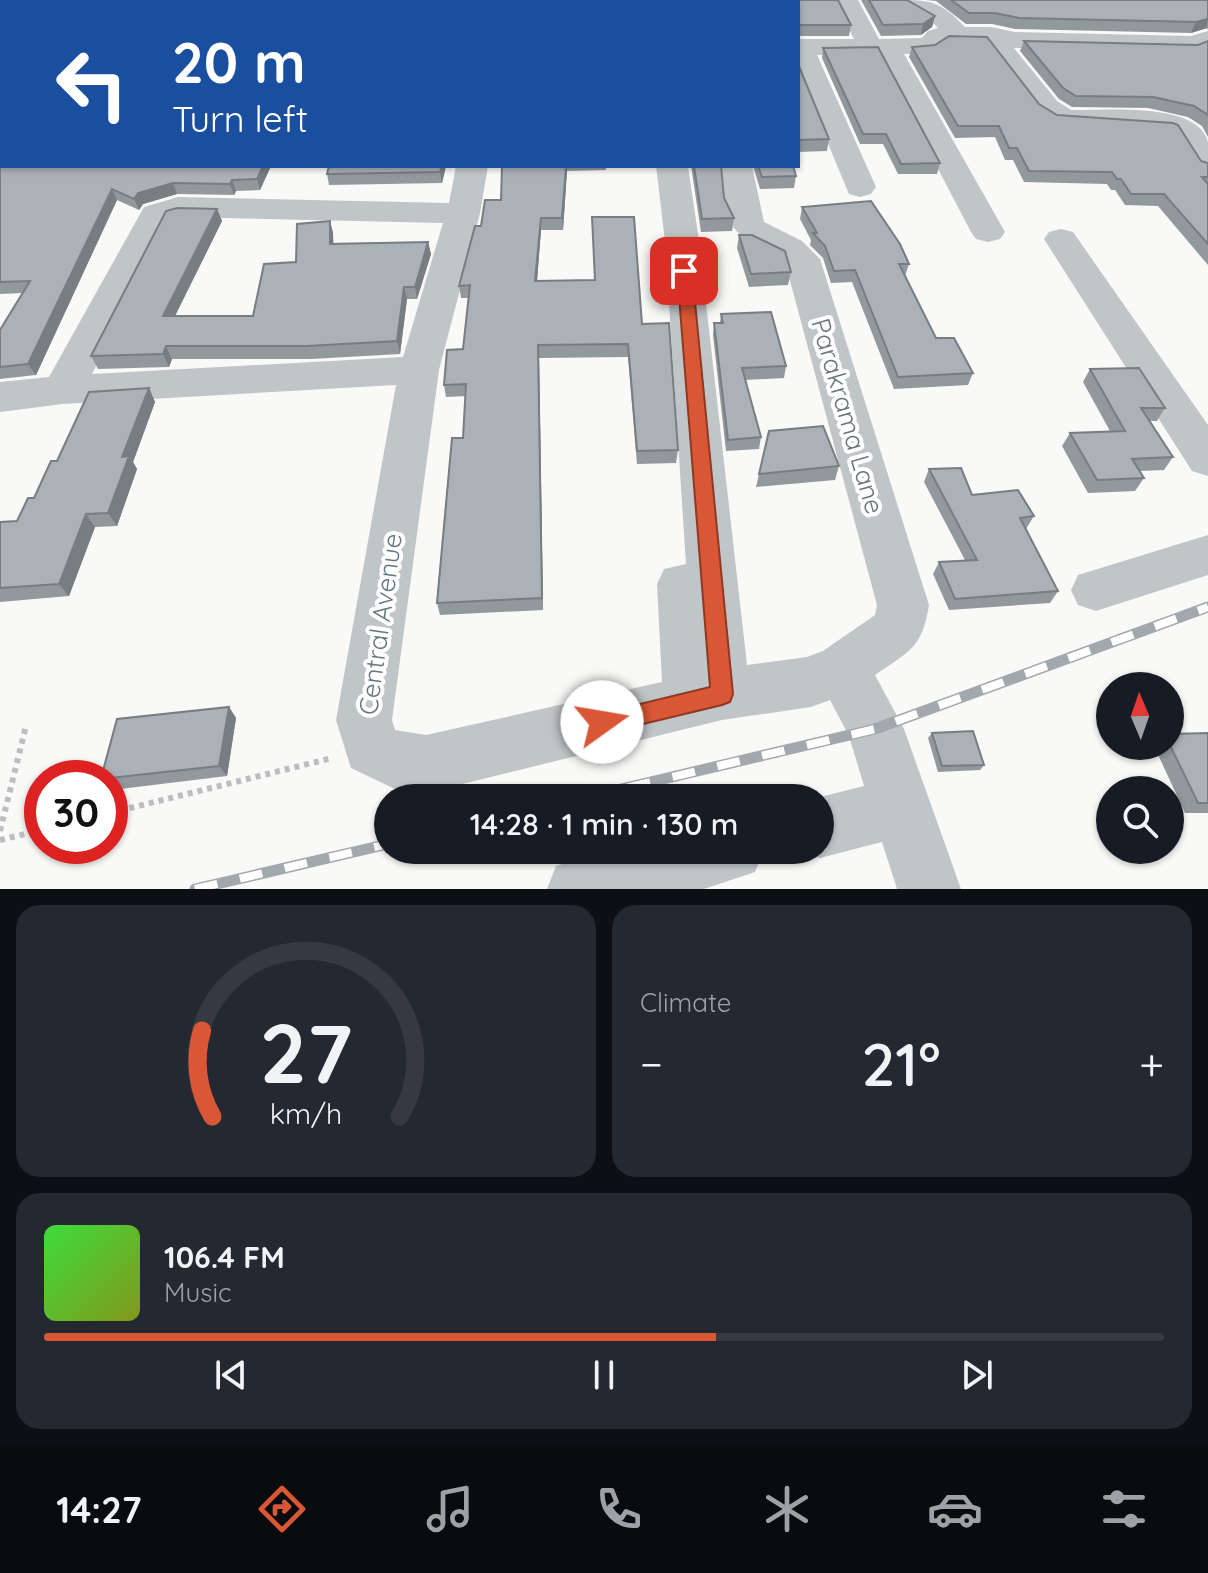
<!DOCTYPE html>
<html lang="en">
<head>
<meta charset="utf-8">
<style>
  :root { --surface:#171b24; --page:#242831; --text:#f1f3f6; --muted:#9ea1a6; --line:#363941; --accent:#da5736 }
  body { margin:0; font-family:Quicksand,sans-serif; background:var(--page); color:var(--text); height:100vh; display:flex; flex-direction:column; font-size:30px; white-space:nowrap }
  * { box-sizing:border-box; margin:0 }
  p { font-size:26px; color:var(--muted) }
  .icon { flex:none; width:44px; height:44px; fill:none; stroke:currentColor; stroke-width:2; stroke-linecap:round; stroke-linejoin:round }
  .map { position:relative; height:889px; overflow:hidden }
  .panel { display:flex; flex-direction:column; gap:16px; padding:16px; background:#0d0f14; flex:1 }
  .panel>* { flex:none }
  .banner { position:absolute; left:0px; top:0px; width:800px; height:168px; box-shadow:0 2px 6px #0004; background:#1a4fa0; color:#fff; overflow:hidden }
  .needle { width:52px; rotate:358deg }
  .fabs { position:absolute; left:1096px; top:672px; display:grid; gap:16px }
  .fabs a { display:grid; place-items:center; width:88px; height:88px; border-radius:50%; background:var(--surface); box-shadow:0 2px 6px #0004; font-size:40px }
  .speed { position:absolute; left:24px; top:760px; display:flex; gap:16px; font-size:40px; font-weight:700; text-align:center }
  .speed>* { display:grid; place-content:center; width:104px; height:104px; border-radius:50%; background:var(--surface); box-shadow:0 2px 6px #0004; line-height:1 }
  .speed .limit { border:12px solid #d22; background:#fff; color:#111 }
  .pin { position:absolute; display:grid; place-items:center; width:68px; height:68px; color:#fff; margin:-34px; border-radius:16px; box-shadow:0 4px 12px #0006 }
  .me { position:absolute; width:88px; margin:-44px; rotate:77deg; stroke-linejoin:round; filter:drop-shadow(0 0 6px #0008) }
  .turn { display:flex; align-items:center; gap:28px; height:168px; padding:0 40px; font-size:36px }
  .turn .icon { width:104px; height:104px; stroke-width:2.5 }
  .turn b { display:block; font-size:56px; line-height:68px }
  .big { font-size:60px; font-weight:600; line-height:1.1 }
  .panel .card { flex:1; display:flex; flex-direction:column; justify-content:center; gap:12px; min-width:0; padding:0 28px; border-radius:24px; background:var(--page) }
  .panel .dial { align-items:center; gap:0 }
  .dial svg { height:208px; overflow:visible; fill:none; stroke:var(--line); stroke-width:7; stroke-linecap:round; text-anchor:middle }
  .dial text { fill:var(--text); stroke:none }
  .song { display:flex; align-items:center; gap:24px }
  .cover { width:96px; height:96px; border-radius:12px; background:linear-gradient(135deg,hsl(120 70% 55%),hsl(70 70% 35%)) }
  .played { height:8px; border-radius:4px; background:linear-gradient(90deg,var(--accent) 60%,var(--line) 60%) }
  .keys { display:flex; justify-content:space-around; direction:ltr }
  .heat { display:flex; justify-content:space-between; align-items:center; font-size:44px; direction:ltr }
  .panel .tiles { flex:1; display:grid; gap:16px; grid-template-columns:1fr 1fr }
  .card:last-child { grid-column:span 2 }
  .trip { position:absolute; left:374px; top:784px; width:460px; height:80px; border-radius:40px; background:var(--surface); box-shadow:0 2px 6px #0004; font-weight:600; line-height:80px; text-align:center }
  .menu { display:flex; height:128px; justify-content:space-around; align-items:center; background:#090b0e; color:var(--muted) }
  .menu .icon { width:56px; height:56px }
  .menu .on { color:var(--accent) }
  .menu b { font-size:36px; color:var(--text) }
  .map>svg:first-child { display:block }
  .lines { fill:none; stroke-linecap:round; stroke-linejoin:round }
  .path { stroke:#bbbec0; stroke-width:6; stroke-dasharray:5 5; stroke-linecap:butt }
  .minor { fill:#c0c5c8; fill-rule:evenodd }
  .rail-casing { stroke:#a2a9ae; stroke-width:11 }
  .rail { stroke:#fff; stroke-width:8; stroke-dasharray:23; stroke-linecap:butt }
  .wall { fill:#92999d }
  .shaded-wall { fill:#777d80 }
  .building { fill:#aab2b7; stroke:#777d80; stroke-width:2 }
  .route { fill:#da5736; stroke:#8e3923; stroke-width:2 }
  .labels { text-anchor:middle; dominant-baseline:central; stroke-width:8; stroke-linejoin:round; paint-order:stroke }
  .street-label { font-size:26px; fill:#667680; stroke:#fff }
</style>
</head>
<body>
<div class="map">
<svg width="1208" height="889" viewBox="0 0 1208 889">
  <rect width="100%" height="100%" fill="#f9f9f7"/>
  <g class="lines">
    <path class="path" d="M110,813L332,758
      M0,831L26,726
      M0,840L42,830"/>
    <path class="minor" d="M530,0H554V2H530Z
      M604,0H628V2H604Z
      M834,0H858L879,39L922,38L928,31L938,28C925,13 907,13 896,0C932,0 940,1 965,27H991L1015,32L1191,36L1208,31V47L1193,52L1014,48L1057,101L1071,110C1104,111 1198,101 1208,142C1208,151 1208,164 1208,173L1197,171L1174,134L1168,131L1054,124L1037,113L985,44L945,43C934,56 921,54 904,54L1005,232L1000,239L988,242L976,239L971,232L878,54L817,55L876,187L871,194L860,197L849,194L798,72V39H854Z
      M456,166H488L480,213L439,370L392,720L395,730L426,735L662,682L657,584L664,569L686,564L665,241L656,166H688L699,241L747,665L807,657L823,651L875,615L877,605L785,262L748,243L732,226L726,210L720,166H752L764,222L802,241L820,259L929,605C922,649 909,651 875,675L904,729L961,889H897L882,842L820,858L801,850H820V798H816L864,786L849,736L830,700L811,707L722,720L426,793L395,789L351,768L336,720L396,385L63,404L0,412V382L49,377L144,207L178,197L449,203ZM181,217L443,223L403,357L92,374L169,221Z
      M1061,229L1073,232L1208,425V476L1192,471L1044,239L1049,232Z
      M1208,535V575L1096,611L1078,605L1071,590L1078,575Z
      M606,850H764L755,872L704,889H547L556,866Z"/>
    <defs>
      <path id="rail" d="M583,798L875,729L1208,607
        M195,889L388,844"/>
    </defs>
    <use href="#rail" class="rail-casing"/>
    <use href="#rail" class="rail"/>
  </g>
  <path class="wall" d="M0,0L2,166H271L260,190L236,191L234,195L177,194L143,204L139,210L117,200L36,375L0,379V330L23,293L0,294Z
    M693,0H838L851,25L849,36H798V2H693Z
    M861,0H907L935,16L932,27L921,35L881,36Z
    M926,0H1208V30L1207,28L1191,33L1015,29L992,24H966L936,1Z
    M1024,41L1198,45L1208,41V137L1202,126L1188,117L1148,108L1072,107L1059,99L1020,51Z
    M912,47L1039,104L1057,115L1208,163V265L1158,206L1125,205L1115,190H1111L1107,184L1024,182L1013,160H1005L995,137L955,138L909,57Z
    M823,48L940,163L937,174H898L883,144H860L822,58Z
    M798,64L829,139L827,151L798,152Z
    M446,166L442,183L329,185L327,174Z
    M502,166H606V170L567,171L563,230H541L537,281L642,324L678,450L676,463L637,464L628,357L539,358L543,610L440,615L437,603L463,438L466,396L446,397L444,385L463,349L469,298H461L459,286L481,226L501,200Z
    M691,166H721L724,198L734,218L732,231L701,232Z
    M753,166H793L796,176L794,188L760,189Z
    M802,207L909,264L905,276L936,338L973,373L968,385L894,389L852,282L831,283L823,258L810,245L811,240L800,219Z
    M217,209L222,221L175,316H253L330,221L333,233V243L428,242L431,254L417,299H407L400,354L311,359H172L169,367L98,369L91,356Z
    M739,235L791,272L788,285L749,287L737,248Z
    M721,314L786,366L784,378L745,380L761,437L759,449L726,451L713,335L714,323H720Z
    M1090,369L1165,408L1157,421H1149L1173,457L1164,470L1140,471L1144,478L1135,491L1088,493L1062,446L1070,433L1110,431L1083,382Z
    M149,388L155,402L133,462L137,469L117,526L95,527L69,596L0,602V522L17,521L34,498L57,461Z
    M769,431L839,466L835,480L756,487Z
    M929,469L972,495L1034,516L1026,529L1058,591L1050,603L949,610L933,574L939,562L965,560L924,482Z
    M229,707L236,718L227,776L112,790L110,788V778Z
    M932,733L984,765L980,770L938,772L928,738Z
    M1208,733V813H1185L1154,746H1170Z"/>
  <path class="shaded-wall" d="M935,16L932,27L921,35L923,24Z
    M1208,19L1207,28L1191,33L1196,22Z
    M263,166H271L260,190L257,179Z
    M442,166H446L442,183L440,172Z
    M566,166L567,171L563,230L562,218Z
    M232,180L236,191L234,195L230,184Z
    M173,183L177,194L143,204L139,210L134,199L138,193Z
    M112,189L117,200L36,375L28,364Z
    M217,209L222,221L169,328L163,316Z
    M541,218V230L536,294L535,281Z
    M330,221L333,233L334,256L330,244Z
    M428,242L431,254L417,299L415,287Z
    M404,287L407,299L400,354L397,341Z
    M538,345L539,358L543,610L542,598Z
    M166,346L172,359L169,367L163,354Z
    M149,388L155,402L133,462L137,469L117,526L108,513L122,457Z
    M86,514L95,527L69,596L59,584Z
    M229,707L236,718L227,776L219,766Z"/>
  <path class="building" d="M0,0H491L490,2H2V166H263L257,179L232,180L230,184L173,183L138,193L134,199L112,189L28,364L0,367V330L30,281L0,282Z
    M696,0H838L851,25H800L798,27V2H696Z
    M869,0H907L935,16L923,24L883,25Z
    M951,0H1208V19L1196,22L1019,18L995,13H969Z
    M949,36L987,37L1039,104L1057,115L1173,123L1178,125L1201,161L1208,163V177H1202L1208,184V244L1164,194H1131L1121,179H1117L1112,172L1029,171L1017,148H1009L999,126H958L912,47L935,45Z
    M1024,41L1198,45L1208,41V115L1194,106L1153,97L1076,96L1063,88Z
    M878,47L940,163L901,164L886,134H863L823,48Z
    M798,64L829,139L798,140Z
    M329,166H442L440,172L327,174Z
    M502,166H566L562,218H541L535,281L595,280L592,217H634L642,324L669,323L678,450L637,451L628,344L538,345L542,598L437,603L452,438H463L466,384L444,385L447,350L463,349L470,285L459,286L475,226H481L485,200H501Z
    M694,166H721L724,198L734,218L702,219Z
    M758,166H793L796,176L762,177Z
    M871,201L900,244L909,264H899L936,338H954L973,373L898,377L855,270L834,271L825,246L813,233H817L802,207Z
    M177,208L217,209L163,316H253L264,264L296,262L297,224L330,221V244L428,242L415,287H404L397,341L307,346H166L163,354L91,356L166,211Z
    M739,235H752L785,251L791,272L751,274Z
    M771,312L786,366L742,368L761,437L728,440L714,323H723L721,314Z
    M1139,368L1165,408H1141L1173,457L1132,459L1144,478L1097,480L1070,433L1125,431L1090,369Z
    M149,388L122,457L129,456L108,513L86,514L59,584L0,588V522L17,521L28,498H34L51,461H57L89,392Z
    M823,426L839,466L759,474L769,431Z
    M961,468L972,495L1018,490L1034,516L1020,518L1058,591L955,599L939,562L977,560L929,469Z
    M229,707L219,766L110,778H101L117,719Z
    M973,731L984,765L942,766L932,733Z
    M1208,733V803H1198L1170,745V734Z"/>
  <path class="route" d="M684,267L692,271L733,694L730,702L722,705L602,734L594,730L590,722L594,715L710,687L677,271Z"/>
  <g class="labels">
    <g class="street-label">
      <text transform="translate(848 416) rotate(74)">Parakrama Lane</text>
      <text transform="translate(380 624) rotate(-82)">Central Avenue</text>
    </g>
  </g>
</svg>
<div class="fabs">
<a><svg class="needle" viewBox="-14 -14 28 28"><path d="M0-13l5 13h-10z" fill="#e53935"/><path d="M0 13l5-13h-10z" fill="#9ea1a6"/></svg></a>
<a><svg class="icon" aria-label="search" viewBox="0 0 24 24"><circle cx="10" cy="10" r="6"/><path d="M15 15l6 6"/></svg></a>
</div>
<div class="speed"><div class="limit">30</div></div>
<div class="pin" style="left:684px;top:271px;background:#d93025"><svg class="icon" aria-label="arrive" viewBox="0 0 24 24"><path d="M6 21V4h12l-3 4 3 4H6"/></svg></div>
<svg class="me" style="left:602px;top:722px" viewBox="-20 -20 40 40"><circle r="19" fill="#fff"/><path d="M0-13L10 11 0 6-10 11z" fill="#da5736"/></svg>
<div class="trip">14:28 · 1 min · 130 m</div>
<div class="banner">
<div class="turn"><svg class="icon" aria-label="left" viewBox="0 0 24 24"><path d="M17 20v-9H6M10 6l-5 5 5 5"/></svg><div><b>20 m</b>Turn left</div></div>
</div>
</div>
<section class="panel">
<div class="tiles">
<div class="card dial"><svg viewBox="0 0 100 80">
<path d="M14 69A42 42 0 1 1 86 69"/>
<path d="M14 69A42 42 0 0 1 10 36" stroke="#da5736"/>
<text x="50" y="56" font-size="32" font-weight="700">27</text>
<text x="50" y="72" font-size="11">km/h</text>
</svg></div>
<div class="card"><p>Climate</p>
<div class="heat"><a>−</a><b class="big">21°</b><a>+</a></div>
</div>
<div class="card">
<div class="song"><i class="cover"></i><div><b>106.4 FM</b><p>Music</p></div></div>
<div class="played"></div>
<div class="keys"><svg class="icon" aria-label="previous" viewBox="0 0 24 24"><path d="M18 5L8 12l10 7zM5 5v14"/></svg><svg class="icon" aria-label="pause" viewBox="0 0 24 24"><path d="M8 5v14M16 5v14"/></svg><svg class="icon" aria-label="next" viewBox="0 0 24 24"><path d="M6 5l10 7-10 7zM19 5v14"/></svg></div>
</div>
</div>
</section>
<nav class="menu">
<b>14:27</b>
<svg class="icon on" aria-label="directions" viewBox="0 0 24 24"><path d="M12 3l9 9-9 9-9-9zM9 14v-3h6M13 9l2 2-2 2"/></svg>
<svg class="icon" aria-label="music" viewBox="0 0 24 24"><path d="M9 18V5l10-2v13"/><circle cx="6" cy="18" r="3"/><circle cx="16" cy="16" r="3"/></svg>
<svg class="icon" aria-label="phone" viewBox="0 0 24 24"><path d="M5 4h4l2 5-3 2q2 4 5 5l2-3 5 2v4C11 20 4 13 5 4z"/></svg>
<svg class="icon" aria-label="climate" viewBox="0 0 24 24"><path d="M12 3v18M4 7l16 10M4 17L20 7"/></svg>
<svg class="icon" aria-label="car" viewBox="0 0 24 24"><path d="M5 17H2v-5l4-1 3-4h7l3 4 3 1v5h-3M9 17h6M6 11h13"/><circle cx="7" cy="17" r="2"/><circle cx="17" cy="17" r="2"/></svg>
<svg class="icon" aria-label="filters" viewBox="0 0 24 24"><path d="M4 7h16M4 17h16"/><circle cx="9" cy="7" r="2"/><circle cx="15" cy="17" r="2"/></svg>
</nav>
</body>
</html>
